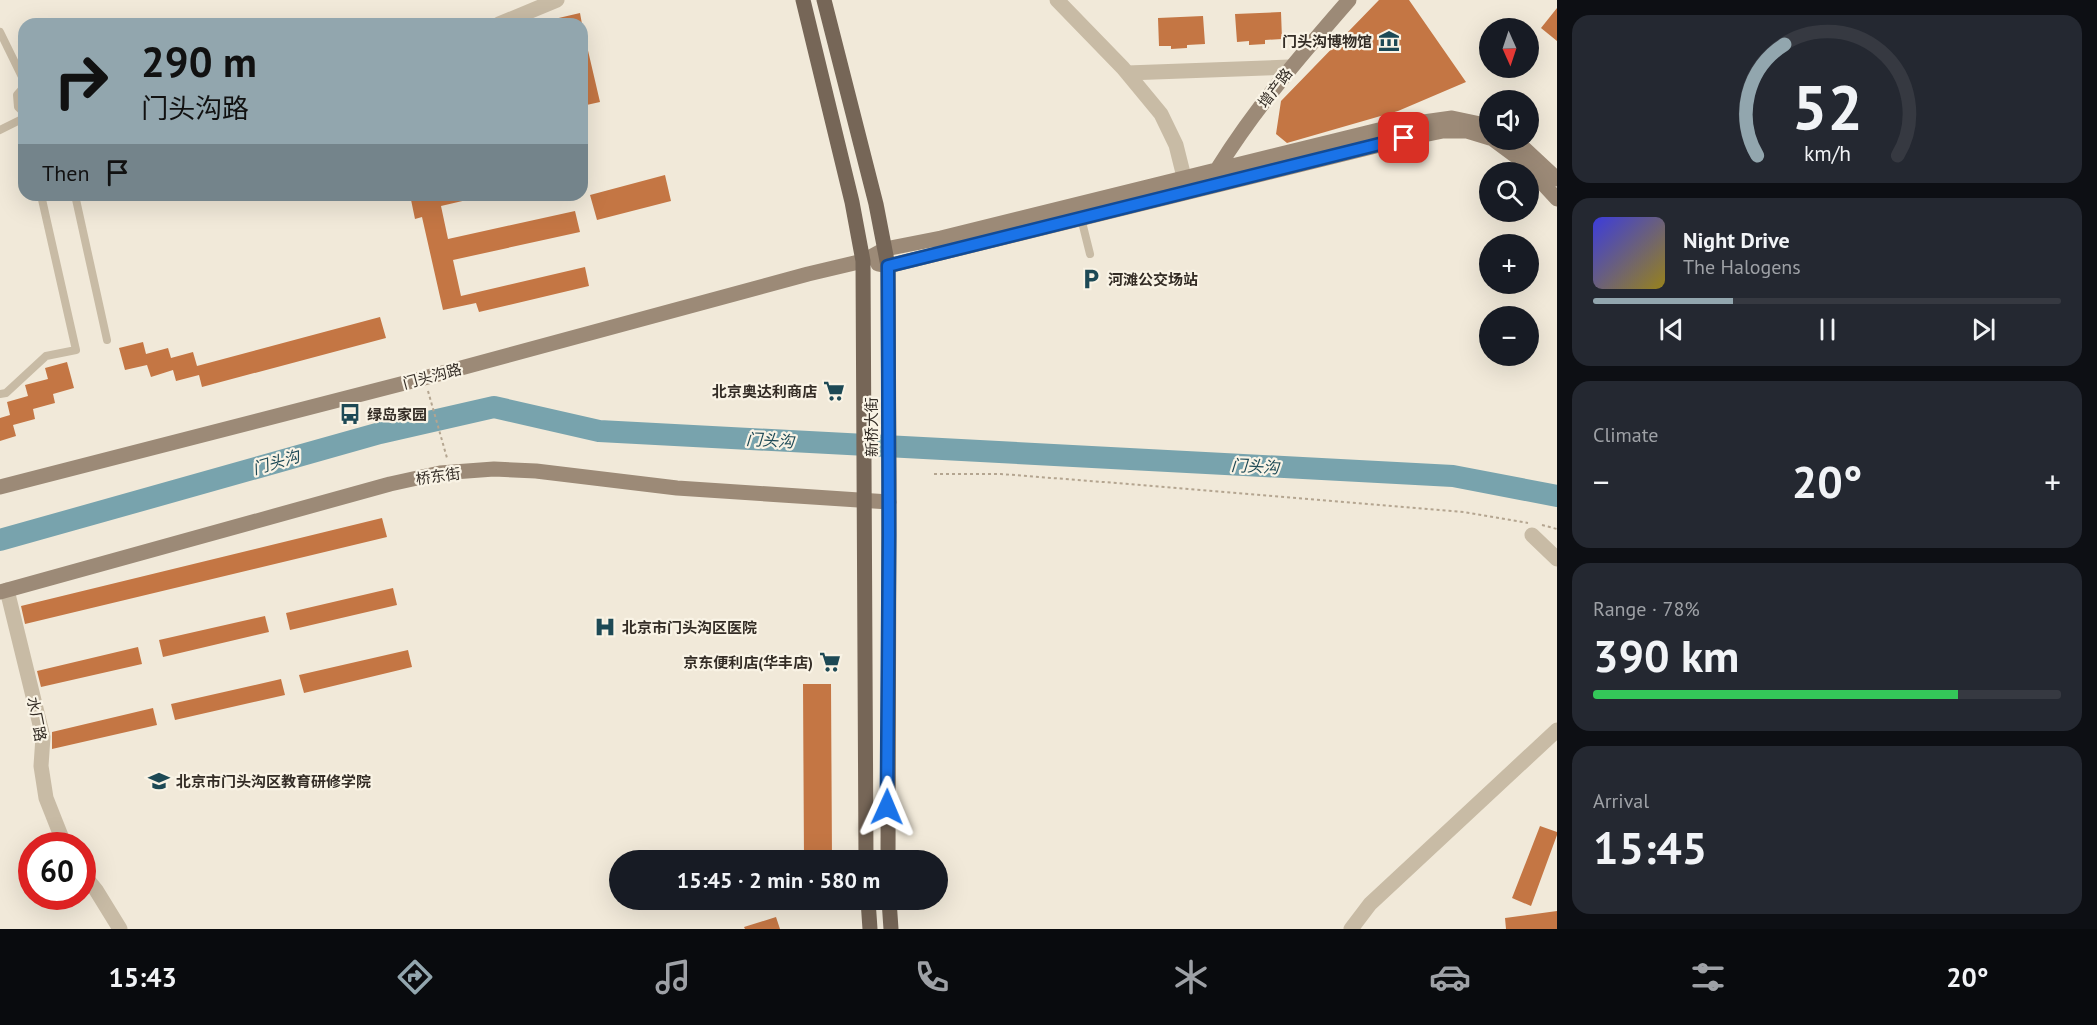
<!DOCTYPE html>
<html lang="en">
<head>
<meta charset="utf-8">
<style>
  :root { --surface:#171b24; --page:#242831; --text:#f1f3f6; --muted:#9ea1a6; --line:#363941; --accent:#92a6ae }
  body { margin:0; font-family:"PT Sans","Noto Sans SC",sans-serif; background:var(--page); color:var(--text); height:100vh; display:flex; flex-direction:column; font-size:22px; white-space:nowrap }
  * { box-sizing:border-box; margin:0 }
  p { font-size:20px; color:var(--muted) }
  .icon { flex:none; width:33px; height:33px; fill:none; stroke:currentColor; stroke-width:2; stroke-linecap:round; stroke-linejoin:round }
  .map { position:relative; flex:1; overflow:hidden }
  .side { display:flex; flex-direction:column; gap:15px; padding:15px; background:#0d0f14; width:540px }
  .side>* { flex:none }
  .guide { position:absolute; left:18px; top:18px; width:570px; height:183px; border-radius:18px; box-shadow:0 6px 24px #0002; background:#92a6ae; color:#111; overflow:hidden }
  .needle { width:39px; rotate:177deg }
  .tools { position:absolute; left:1479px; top:18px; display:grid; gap:12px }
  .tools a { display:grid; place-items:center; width:60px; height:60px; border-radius:50%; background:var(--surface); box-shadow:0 6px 24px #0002; font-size:30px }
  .speed { position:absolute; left:18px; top:832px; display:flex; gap:12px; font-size:30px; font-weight:700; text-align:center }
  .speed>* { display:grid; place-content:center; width:78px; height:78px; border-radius:50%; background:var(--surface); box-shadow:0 6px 24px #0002; line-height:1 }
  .speed .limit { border:9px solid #d22; background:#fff; color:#111 }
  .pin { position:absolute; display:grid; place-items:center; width:51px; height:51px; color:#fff; margin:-26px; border-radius:12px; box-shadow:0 3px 9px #0006 }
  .me { position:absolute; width:66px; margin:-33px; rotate:1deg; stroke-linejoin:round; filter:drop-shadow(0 0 4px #0008) }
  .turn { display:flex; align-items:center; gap:21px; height:126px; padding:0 24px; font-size:27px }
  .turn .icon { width:78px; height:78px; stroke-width:2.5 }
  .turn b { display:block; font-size:42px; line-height:51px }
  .then { display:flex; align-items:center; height:57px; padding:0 24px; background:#0003; gap:12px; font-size:22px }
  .big { font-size:45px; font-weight:800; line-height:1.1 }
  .side .tile { flex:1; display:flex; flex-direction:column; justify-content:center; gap:9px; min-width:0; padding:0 21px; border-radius:18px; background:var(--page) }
  .side .dial { align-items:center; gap:0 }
  .dial svg { height:156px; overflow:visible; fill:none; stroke:var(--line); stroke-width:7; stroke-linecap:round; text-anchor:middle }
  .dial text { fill:var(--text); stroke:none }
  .song { display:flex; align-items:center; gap:18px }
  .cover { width:72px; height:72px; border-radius:9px; background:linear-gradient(135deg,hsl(240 70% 55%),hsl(50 70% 35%)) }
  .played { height:6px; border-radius:3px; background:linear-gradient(90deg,var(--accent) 30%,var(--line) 30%) }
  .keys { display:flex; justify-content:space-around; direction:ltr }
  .heat { display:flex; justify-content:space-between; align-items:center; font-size:33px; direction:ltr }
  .charge { height:9px; border-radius:4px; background:linear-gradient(90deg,#34c759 78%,var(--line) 0) }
  .trip { position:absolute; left:609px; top:850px; width:339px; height:60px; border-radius:30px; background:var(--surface); box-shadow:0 6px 24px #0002; font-weight:800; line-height:60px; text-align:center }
  .tabs { display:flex; height:96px; justify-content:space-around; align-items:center; background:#090b0e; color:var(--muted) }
  .tabs .icon { width:42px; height:42px }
  .tabs .current { color:var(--accent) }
  .tabs b { font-size:27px; color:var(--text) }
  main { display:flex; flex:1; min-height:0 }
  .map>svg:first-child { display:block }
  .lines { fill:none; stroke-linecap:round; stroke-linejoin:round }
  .river { stroke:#78a3ad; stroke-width:22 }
  .building { fill:#c47644 }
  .path { stroke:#b4a590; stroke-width:2; stroke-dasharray:3 3; stroke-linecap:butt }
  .lane { stroke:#c8bba5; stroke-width:8 }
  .street { stroke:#c8bba5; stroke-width:15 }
  .secondary { stroke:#9c8a77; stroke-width:15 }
  .primary { stroke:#766657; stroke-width:15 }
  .route-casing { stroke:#114b97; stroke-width:15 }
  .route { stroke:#1a73e8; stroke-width:10 }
  .labels { text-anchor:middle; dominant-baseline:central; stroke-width:4.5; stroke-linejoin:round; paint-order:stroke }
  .poi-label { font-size:15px; font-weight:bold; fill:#342d26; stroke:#f9f3e5; text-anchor:start }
  .street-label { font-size:15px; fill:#342d26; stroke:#f9f3e5 }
  .water-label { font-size:16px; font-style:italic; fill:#1d4955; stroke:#f9f3e5 }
</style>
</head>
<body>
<main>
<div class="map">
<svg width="1557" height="929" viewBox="0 0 1557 929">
  <rect width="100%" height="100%" fill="#f1e9d9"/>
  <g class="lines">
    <path class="river" d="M0,540L380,433L494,407L599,431L1453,476L1557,496"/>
  </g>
  <path class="building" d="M1379,0H1409L1466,82L1398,111L1287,143L1276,134L1281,101Z
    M1557,8V41L1541,28Z
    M1281,12L1282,39L1265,40V44L1249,45V41L1237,42L1235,14Z
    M580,13L582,24H551L550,20Z
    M1203,16L1205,44L1187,45V48L1171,49V46H1159L1158,18Z
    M586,42L600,102L582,106V43Z
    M665,175L671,201L597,220L590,195Z
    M410,195H470L471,199L441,206L448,239L575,211L580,232L453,260L461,296L585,267L589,286L479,312L476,303L443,310L422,217L415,219Z
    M380,317L386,338L202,387L199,375L176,381L173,370L151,377L147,365L125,370L119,348L143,342L146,354L168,348L171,358L193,352L197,366Z
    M67,362L74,388L53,394L55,403L33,409L35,419L13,425L16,436L0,441V418L10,415L7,402L28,396L25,385L48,379L45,368Z
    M382,518L387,537L25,624L21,606Z
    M393,588L397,605L290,630L286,613Z
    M265,616L269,632L163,657L159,640Z
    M138,647L142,664L41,687L37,671Z
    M408,650L412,667L304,693L299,675Z
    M281,679L285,695L175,720L171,704Z
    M803,684H831L832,861H804Z
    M153,708L157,725L52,749V732Z
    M1540,826L1557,832V835L1531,906L1512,898Z
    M1557,911V929H1506L1505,918Z
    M776,917L780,929H745L744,927Z"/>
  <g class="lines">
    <path class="path" d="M428,391L447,458
      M934,474H1001L1116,483L1464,512L1528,523
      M1542,525L1557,529"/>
    <path class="lane" d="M0,32L24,81
      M24,87L17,95L18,107L24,113
      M0,130L24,118
      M75,195L107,340
      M1081,218L1090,254
      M0,394L6,393L46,356L76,350L41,195"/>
    <path class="street" d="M1057,0L1123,68L1161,114L1176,145L1184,177
      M499,24L557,0
      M1127,73L1290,67
      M1532,535L1557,559
      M7,590L43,737L41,766L46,798L65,846
      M82,873L96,890L120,929
      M1351,929L1370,904L1557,730"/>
    <path class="secondary" d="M1494,140L1521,160L1557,199
      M1515,140L1557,179
      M1219,173L1218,168C1255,108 1302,54 1349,0
      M878,264L888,266L1404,139L1443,131H1467L1490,138
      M0,487L424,378L808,274L863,261L885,249L941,238L1395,126L1452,118L1490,126
      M0,592L390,484L440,473L494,469L536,471L677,488L889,502"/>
    <path class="primary" d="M803,0L852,202L863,261L866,861
      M824,0L876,204L888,266L889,484L888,861
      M868,900L870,929
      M889,900L891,929"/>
  </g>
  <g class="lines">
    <defs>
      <path id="route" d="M887,807L889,535L888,266L1404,138"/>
    </defs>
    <use href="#route" class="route-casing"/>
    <use href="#route" class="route"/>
  </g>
  <defs>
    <symbol id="museum-bare" viewBox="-9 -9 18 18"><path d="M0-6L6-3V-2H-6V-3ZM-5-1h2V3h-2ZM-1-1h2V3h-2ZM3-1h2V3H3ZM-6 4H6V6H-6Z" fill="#1d4955" stroke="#f9f3e5" stroke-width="2.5" paint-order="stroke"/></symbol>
    <symbol id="parking-bare" viewBox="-9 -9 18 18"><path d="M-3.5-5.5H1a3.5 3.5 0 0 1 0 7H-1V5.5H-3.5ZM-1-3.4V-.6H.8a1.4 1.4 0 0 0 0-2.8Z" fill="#1d4955" stroke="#f9f3e5" stroke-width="2.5" paint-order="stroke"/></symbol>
    <symbol id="supermarket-bare" viewBox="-9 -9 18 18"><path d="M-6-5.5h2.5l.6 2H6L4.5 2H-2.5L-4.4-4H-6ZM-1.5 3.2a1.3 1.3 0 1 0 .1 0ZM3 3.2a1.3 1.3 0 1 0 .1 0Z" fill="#1d4955" stroke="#f9f3e5" stroke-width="2.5" paint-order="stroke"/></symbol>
    <symbol id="bus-bare" viewBox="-9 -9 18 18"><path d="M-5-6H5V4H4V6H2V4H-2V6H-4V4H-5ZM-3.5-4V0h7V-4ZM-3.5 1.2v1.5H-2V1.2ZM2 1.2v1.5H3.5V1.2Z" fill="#1d4955" stroke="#f9f3e5" stroke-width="2.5" paint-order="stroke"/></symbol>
    <symbol id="hospital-bare" viewBox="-9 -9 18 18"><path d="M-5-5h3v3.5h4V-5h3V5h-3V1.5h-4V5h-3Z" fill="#1d4955" stroke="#f9f3e5" stroke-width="2.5" paint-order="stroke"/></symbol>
    <symbol id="university-bare" viewBox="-9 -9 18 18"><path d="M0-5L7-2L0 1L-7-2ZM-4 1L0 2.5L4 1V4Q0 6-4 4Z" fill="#1d4955" stroke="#f9f3e5" stroke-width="2.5" paint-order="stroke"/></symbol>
  </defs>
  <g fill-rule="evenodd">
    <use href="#museum-bare" x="1374" y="26" width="30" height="30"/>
    <use href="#parking-bare" x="1076" y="264" width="30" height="30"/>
    <use href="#supermarket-bare" x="819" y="376" width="30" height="30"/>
    <use href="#bus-bare" x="335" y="399" width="30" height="30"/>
    <use href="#hospital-bare" x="590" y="612" width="30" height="30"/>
    <use href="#supermarket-bare" x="815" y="647" width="30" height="30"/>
    <use href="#university-bare" x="144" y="766" width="30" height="30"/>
  </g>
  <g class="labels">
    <g class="poi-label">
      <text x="1372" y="41" text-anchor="end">门头沟博物馆</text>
      <text x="1108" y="279">河滩公交场站</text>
      <text x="817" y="391" text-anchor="end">北京奥达利商店</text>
      <text x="367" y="414">绿岛家园</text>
      <text x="622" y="627">北京市门头沟区医院</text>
      <text x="813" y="662" text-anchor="end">京东便利店(华丰店)</text>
      <text x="176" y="781">北京市门头沟区教育研修学院</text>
    </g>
    <g class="street-label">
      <text transform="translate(1275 88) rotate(-53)">增产路</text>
      <text transform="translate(432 376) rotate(-15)">门头沟路</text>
      <text transform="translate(871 427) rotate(-90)">新桥大街</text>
      <text transform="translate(438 476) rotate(-8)">桥东街</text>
      <text transform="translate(37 719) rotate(79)">水厂路</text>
    </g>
    <g class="water-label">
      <text transform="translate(770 440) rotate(3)">门头沟</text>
      <text transform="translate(276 462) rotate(-16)">门头沟</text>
      <text transform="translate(1255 466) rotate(3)">门头沟</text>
    </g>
  </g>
</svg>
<div class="tools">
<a><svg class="needle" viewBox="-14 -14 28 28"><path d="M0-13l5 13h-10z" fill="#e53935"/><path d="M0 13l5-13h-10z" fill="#9ea1a6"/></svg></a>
<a><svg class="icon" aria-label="sound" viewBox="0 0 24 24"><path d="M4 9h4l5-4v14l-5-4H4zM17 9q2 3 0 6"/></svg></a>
<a><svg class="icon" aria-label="search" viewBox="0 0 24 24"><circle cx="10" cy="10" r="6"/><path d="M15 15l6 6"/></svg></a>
<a>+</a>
<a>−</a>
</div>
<div class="speed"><div class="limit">60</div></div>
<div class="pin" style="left:1404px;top:138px;background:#d93025"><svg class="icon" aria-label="arrive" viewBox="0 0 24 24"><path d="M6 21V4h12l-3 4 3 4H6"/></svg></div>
<svg class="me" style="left:887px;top:807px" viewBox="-20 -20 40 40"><path d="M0-17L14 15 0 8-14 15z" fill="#1a73e8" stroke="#fff" stroke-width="4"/></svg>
<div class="trip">15:45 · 2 min · 580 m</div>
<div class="guide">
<div class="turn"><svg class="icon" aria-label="right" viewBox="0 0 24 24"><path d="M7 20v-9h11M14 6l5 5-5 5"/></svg><div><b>290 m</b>门头沟路</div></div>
<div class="then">Then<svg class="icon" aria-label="arrive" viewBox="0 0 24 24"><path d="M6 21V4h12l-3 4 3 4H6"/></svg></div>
</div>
</div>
<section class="side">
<div class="tile dial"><svg viewBox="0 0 100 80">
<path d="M14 69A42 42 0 1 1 86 69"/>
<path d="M14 69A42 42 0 0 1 28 12" stroke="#92a6ae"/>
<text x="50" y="56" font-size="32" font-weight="700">52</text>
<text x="50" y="72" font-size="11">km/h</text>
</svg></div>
<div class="tile">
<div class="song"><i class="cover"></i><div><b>Night Drive</b><p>The Halogens</p></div></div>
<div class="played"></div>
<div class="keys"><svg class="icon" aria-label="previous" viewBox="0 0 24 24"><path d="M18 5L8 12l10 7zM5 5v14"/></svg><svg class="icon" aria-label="pause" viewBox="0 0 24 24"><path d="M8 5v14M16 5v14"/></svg><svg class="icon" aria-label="next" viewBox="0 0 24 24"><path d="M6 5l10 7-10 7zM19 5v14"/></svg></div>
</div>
<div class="tile"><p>Climate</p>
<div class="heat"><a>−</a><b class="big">20°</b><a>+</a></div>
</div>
<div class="tile"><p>Range · 78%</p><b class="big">390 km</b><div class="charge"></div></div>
<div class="tile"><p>Arrival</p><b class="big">15:45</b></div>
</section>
</main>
<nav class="tabs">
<b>15:43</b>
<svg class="icon current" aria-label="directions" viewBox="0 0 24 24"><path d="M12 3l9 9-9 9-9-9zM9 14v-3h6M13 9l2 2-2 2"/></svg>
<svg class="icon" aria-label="music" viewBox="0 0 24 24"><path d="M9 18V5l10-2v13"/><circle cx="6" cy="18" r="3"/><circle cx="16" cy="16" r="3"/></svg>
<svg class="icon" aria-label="phone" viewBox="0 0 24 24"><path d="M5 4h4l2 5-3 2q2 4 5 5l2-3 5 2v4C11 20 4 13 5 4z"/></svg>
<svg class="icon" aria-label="climate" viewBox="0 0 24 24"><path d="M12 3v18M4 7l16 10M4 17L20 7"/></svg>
<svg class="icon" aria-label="car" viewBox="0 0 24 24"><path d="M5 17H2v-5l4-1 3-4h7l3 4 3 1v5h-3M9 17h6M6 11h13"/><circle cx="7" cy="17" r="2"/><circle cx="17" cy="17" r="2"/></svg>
<svg class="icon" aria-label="filters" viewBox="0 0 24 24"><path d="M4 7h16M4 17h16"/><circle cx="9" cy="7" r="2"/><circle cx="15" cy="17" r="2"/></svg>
<b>20°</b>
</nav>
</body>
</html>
